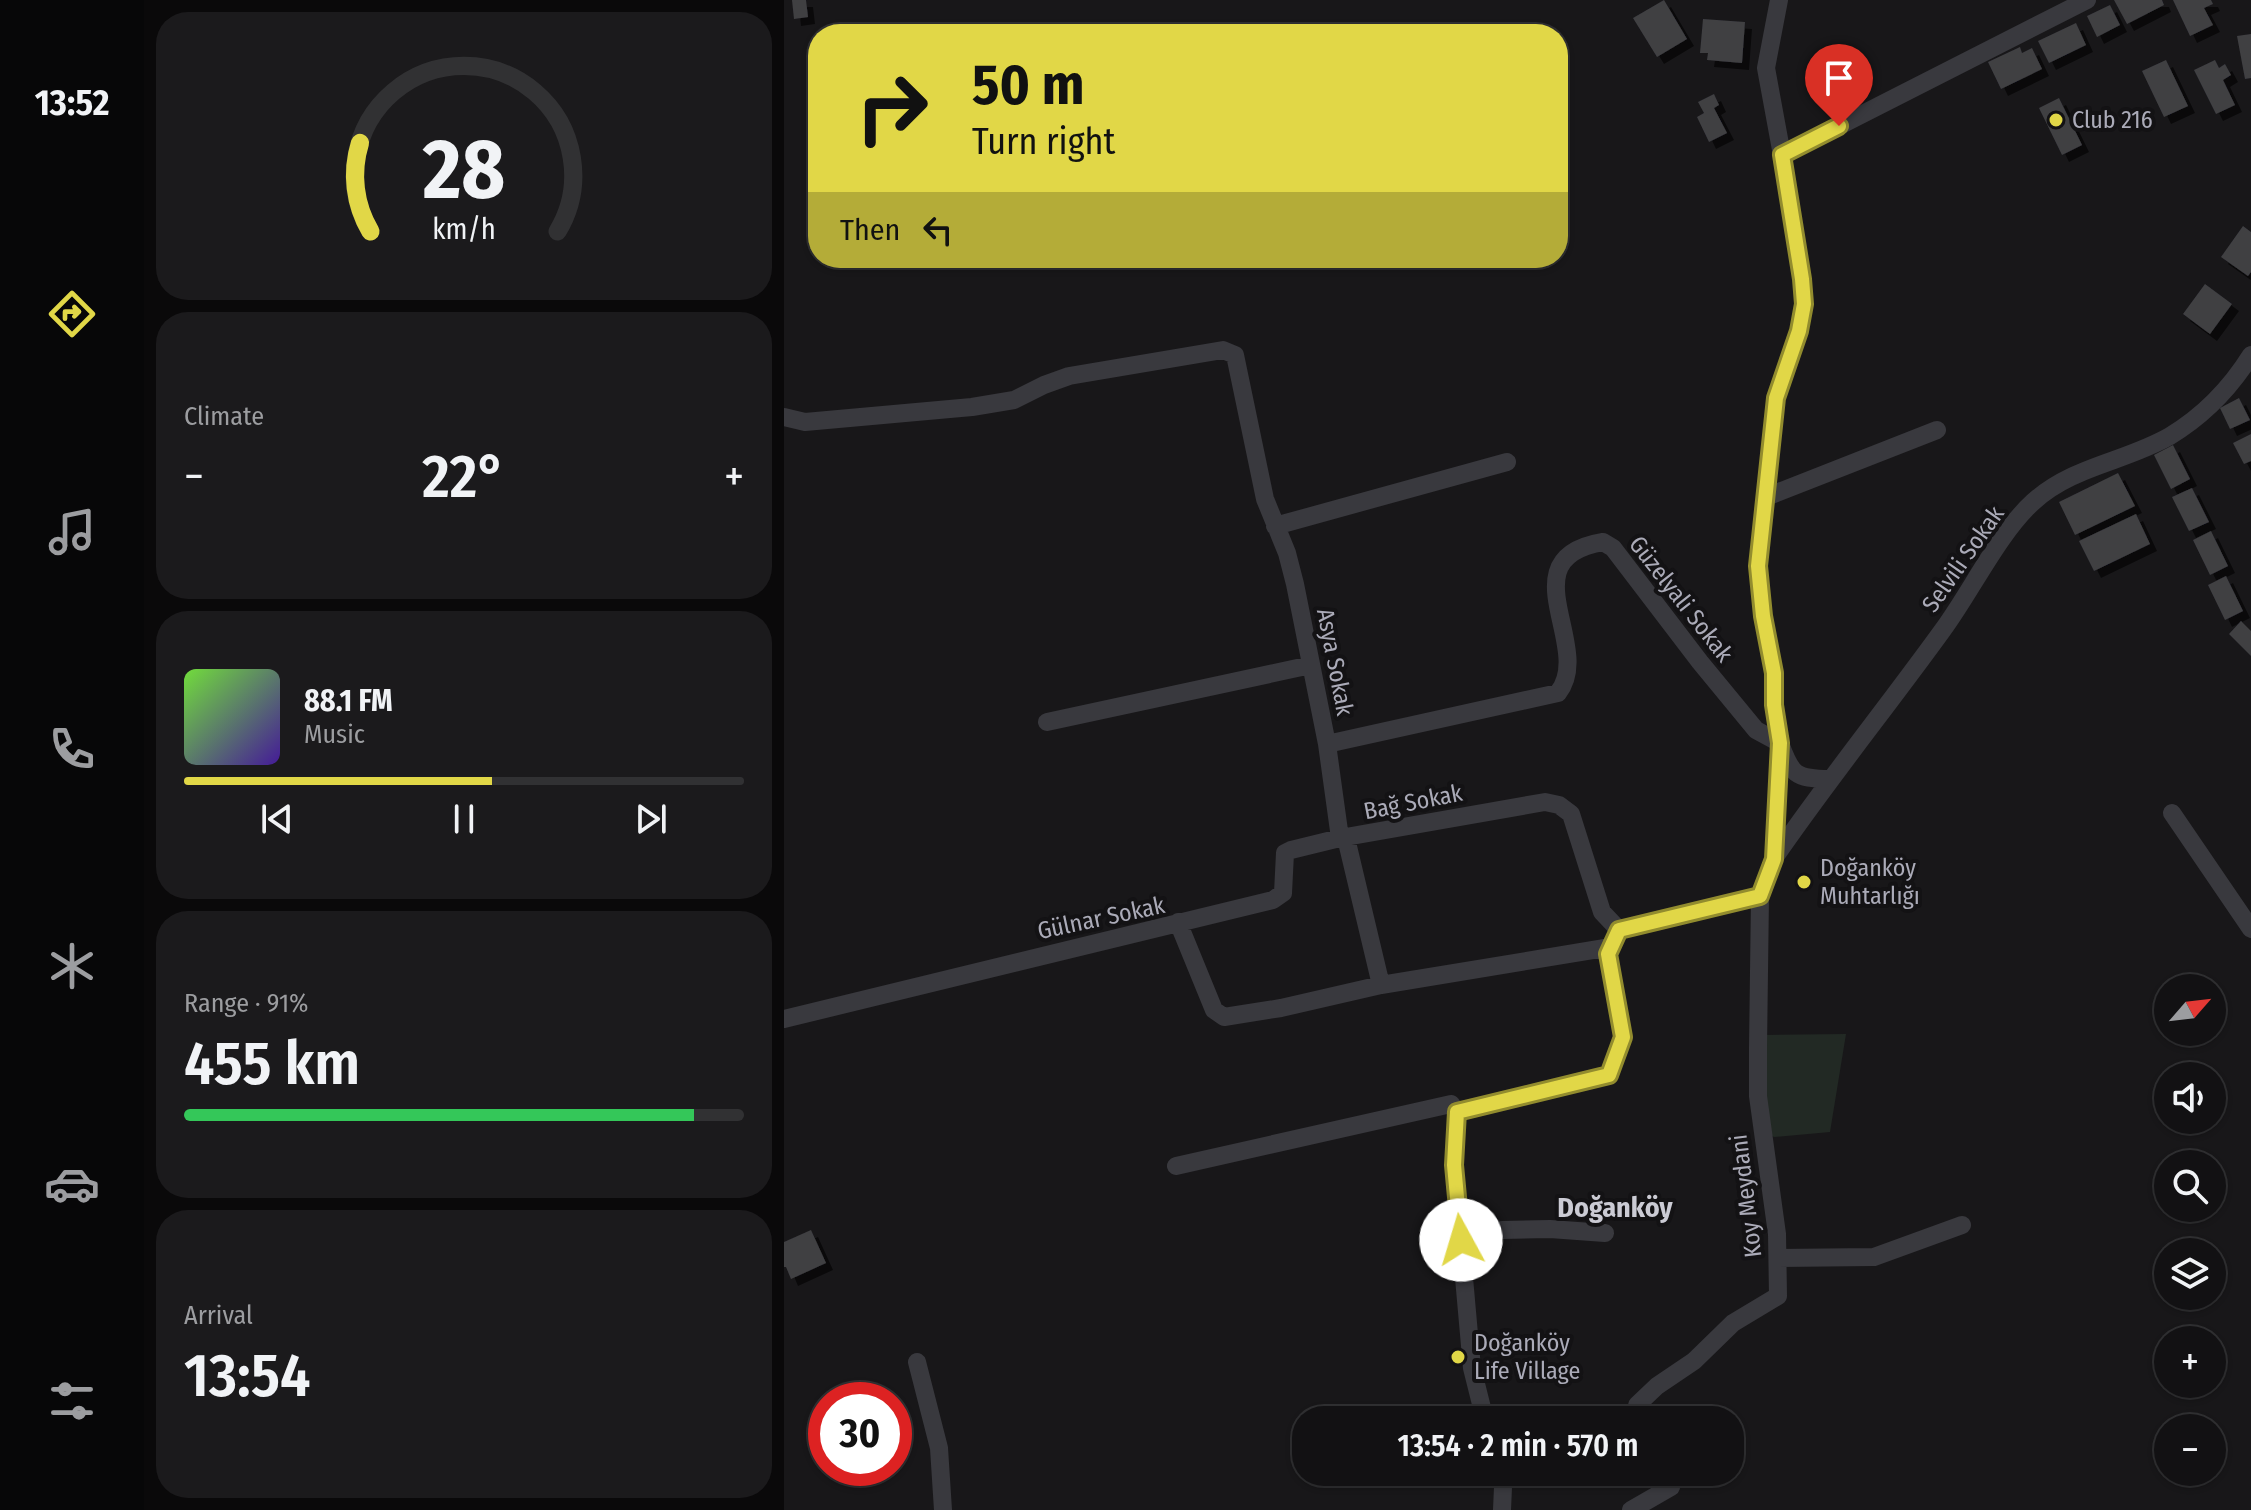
<!DOCTYPE html>
<html lang="en">
<head>
<meta charset="utf-8">
<style>
  :root { --surface:#121113; --page:#1b1a1c; --text:#f1f3f6; --muted:#9c9da0; --line:#313133; --accent:#e1d747 }
  body { margin:0; font-family:"Fira Sans Condensed",sans-serif; background:var(--page); color:var(--text); height:100vh; display:flex; flex-direction:column; font-size:30px; white-space:nowrap }
  * { box-sizing:border-box; margin:0 }
  p { font-size:26px; color:var(--muted) }
  .icon { flex:none; width:44px; height:44px; fill:none; stroke:currentColor; stroke-width:2; stroke-linecap:round; stroke-linejoin:round }
  .map { position:relative; flex:1; overflow:hidden }
  .panel { display:flex; flex-direction:column; gap:12px; padding:12px; background:#0a090a; width:640px }
  .panel>* { flex:none }
  .top-card { position:absolute; left:24px; top:24px; width:760px; height:244px; border-radius:32px; box-shadow:0 2px 6px #0004,0 0 0 2px var(--line); background:#e1d747; color:#111; overflow:hidden }
  .needle { width:52px; rotate:62deg }
  .buttons { position:absolute; left:1370px; top:974px; display:grid; gap:16px }
  .buttons a { display:grid; place-items:center; width:72px; height:72px; border-radius:50%; background:var(--surface); box-shadow:0 2px 6px #0004,0 0 0 2px var(--line); font-size:40px }
  .speed { position:absolute; left:24px; top:1382px; display:flex; gap:16px; font-size:40px; font-weight:700; text-align:center }
  .speed>* { display:grid; place-content:center; width:104px; height:104px; border-radius:50%; background:var(--surface); box-shadow:0 2px 6px #0004,0 0 0 2px var(--line); line-height:1 }
  .speed .limit { border:12px solid #d22; background:#fff; color:#111 }
  .pin { position:absolute; display:grid; place-items:center; width:68px; height:68px; color:#fff; margin:-82px -34px; border-radius:50% 50% 50% 0; rotate:-45deg; box-shadow:0 0 8px #0007 }
  .pin .icon { rotate:45deg }
  .me { position:absolute; width:88px; margin:-44px; rotate:354deg; stroke-linejoin:round; filter:drop-shadow(0 0 6px #0008) }
  .turn { display:flex; align-items:center; gap:28px; height:168px; padding:0 32px; font-size:36px }
  .turn .icon { width:104px; height:104px; stroke-width:2.5 }
  .turn b { display:block; font-size:56px; line-height:68px }
  .then { display:flex; align-items:center; height:76px; padding:0 32px; background:#0003; gap:16px; font-size:30px }
  .big { font-size:60px; font-weight:600; line-height:1.1 }
  .panel .tile { flex:1; display:flex; flex-direction:column; justify-content:center; gap:12px; min-width:0; padding:0 28px; border-radius:32px; background:var(--page) }
  .panel .dial { align-items:center; gap:0 }
  .dial svg { height:208px; overflow:visible; fill:none; stroke:var(--line); stroke-width:7; stroke-linecap:round; text-anchor:middle }
  .dial text { fill:var(--text); stroke:none }
  .song { display:flex; align-items:center; gap:24px }
  .cover { width:96px; height:96px; border-radius:12px; background:linear-gradient(135deg,hsl(100 70% 55%),hsl(260 70% 35%)) }
  .played { height:8px; border-radius:4px; background:linear-gradient(90deg,var(--accent) 55%,var(--line) 55%) }
  .keys { display:flex; justify-content:space-around; direction:ltr }
  .heat { display:flex; justify-content:space-between; align-items:center; font-size:44px; direction:ltr }
  .charge { height:12px; border-radius:6px; background:linear-gradient(90deg,#34c759 91%,var(--line) 0) }
  .trip { position:absolute; left:508px; top:1406px; width:452px; height:80px; border-radius:32px; background:var(--surface); box-shadow:0 2px 6px #0004,0 0 0 2px var(--line); font-weight:600; line-height:80px; text-align:center }
  main { display:flex; flex:1; min-height:0 }
  .tab-bar { display:flex; flex-direction:column; width:144px; justify-content:space-around; align-items:center; background:#070708; color:var(--muted) }
  .tab-bar .icon { width:56px; height:56px }
  .tab-bar .selected { color:var(--accent) }
  .tab-bar b { font-size:36px; color:var(--text) }
  .map>svg:first-child { display:block }
  .green { fill:#222924 }
  .building { fill:#3f3f43; filter:url(#shadow) }
  .lines { fill:none; stroke-linecap:round; stroke-linejoin:round }
  .street { stroke:#39393e; stroke-width:18 }
  .route-casing { stroke:#928c2e; stroke-width:20 }
  .route { stroke:#e1d747; stroke-width:14 }
  .poi-dot { fill:#e1d747; stroke:#131214; stroke-width:3 }
  .labels { text-anchor:middle; dominant-baseline:central; stroke-width:8; stroke-linejoin:round; paint-order:stroke }
  .poi-label { font-size:24px; fill:#ababb8; stroke:#131214; text-anchor:start }
  .street-label { font-size:24px; fill:#ababb8; stroke:#131214 }
  .quarter-label { font-size:28px; font-weight:bold; fill:#cbcbd4; stroke:#131214 }
</style>
</head>
<body>
<main>
<nav class="tab-bar">
<b>13:52</b>
<svg class="icon selected" aria-label="directions" viewBox="0 0 24 24"><path d="M12 3l9 9-9 9-9-9zM9 14v-3h6M13 9l2 2-2 2"/></svg>
<svg class="icon" aria-label="music" viewBox="0 0 24 24"><path d="M9 18V5l10-2v13"/><circle cx="6" cy="18" r="3"/><circle cx="16" cy="16" r="3"/></svg>
<svg class="icon" aria-label="phone" viewBox="0 0 24 24"><path d="M5 4h4l2 5-3 2q2 4 5 5l2-3 5 2v4C11 20 4 13 5 4z"/></svg>
<svg class="icon" aria-label="climate" viewBox="0 0 24 24"><path d="M12 3v18M4 7l16 10M4 17L20 7"/></svg>
<svg class="icon" aria-label="car" viewBox="0 0 24 24"><path d="M5 17H2v-5l4-1 3-4h7l3 4 3 1v5h-3M9 17h6M6 11h13"/><circle cx="7" cy="17" r="2"/><circle cx="17" cy="17" r="2"/></svg>
<svg class="icon" aria-label="filters" viewBox="0 0 24 24"><path d="M4 7h16M4 17h16"/><circle cx="9" cy="7" r="2"/><circle cx="15" cy="17" r="2"/></svg>
</nav>
<section class="panel">
<div class="tile dial"><svg viewBox="0 0 100 80">
<path d="M14 69A42 42 0 1 1 86 69"/>
<path d="M14 69A42 42 0 0 1 10 35" stroke="#e1d747"/>
<text x="50" y="56" font-size="32" font-weight="700">28</text>
<text x="50" y="72" font-size="11">km/h</text>
</svg></div>
<div class="tile"><p>Climate</p>
<div class="heat"><a>−</a><b class="big">22°</b><a>+</a></div>
</div>
<div class="tile">
<div class="song"><i class="cover"></i><div><b>88.1 FM</b><p>Music</p></div></div>
<div class="played"></div>
<div class="keys"><svg class="icon" aria-label="previous" viewBox="0 0 24 24"><path d="M18 5L8 12l10 7zM5 5v14"/></svg><svg class="icon" aria-label="pause" viewBox="0 0 24 24"><path d="M8 5v14M16 5v14"/></svg><svg class="icon" aria-label="next" viewBox="0 0 24 24"><path d="M6 5l10 7-10 7zM19 5v14"/></svg></div>
</div>
<div class="tile"><p>Range · 91%</p><b class="big">455 km</b><div class="charge"></div></div>
<div class="tile"><p>Arrival</p><b class="big">13:54</b></div>
</section>
<div class="map">
<svg width="1467" height="1510" viewBox="0 0 1467 1510">
  <defs>
    <filter id="shadow"><feDropShadow dx="7" dy="7" stdDeviation="0" flood-color="#0009"/></filter>
  </defs>
  <rect width="100%" height="100%" fill="#181719"/>
  <path class="green" d="M1062,1034L1046,1132L990,1137L982,1132L980,1035Z"/>
  <path class="building" d="M8,0H22L24,17L10,19Z
    M880,0L903,39L873,57L849,18Z
    M1330,0H1378L1380,5L1343,24Z
    M1389,0H1427L1429,4L1420,8L1429,25L1406,36Z
    M1326,5L1336,25L1313,37L1303,16Z
    M919,19L961,22L958,63L923,60L924,53H916Z
    M1292,23L1302,45L1265,63L1254,41Z
    M1467,34V78L1461,79L1453,36Z
    M1236,47L1238,53L1248,48L1258,69L1217,89L1204,62Z
    M1382,60L1404,106L1380,117L1358,71Z
    M1431,60L1435,68L1441,64L1447,75L1439,80L1451,105L1432,114L1410,70Z
    M930,94L935,105L930,108L943,133L925,142L913,117L920,113L914,102Z
    M1275,98L1298,145L1278,155L1255,108Z
    M1459,226L1467,232V272L1464,276L1437,257Z
    M1421,284L1448,304L1426,334L1399,314Z
    M1455,398L1466,420L1446,429L1436,408Z
    M1467,434V461L1460,464L1449,443Z
    M1389,445L1406,479L1387,489L1370,455Z
    M1334,473L1351,506L1291,535L1275,502Z
    M1408,488L1425,522L1405,531L1388,497Z
    M1352,514L1366,544L1310,571L1295,541Z
    M1427,531L1444,566L1426,575L1409,540Z
    M1442,576L1459,611L1441,620L1424,585Z
    M1457,621L1467,631V656L1445,634Z
    M27,1230L42,1263L7,1279L2,1267H0V1242Z"/>
  <g class="lines">
    <path class="street" d="M998,155L1303,0
      M0,417L21,422L188,407L230,400L260,385L285,376L439,350L451,355L481,499L503,553L511,584L543,744L556,838
      M982,497L1153,430
      M491,526L723,462
      M263,722L527,665
      M543,744L774,693C811,647 722,558 819,542L829,548L916,662L972,730L996,743C1007,774 1011,779 1045,779
      M1388,813L1467,929
      M562,838L597,985
      M991,857C1044,780 1103,707 1158,631C1187,592 1214,534 1249,502C1288,466 1341,462 1386,436C1419,416 1447,387 1467,355
      M394,922L430,1010L440,1017L497,1008L597,985L827,947
      M835,930L976,896
      M0,1019L489,900L499,893L501,853L507,850L556,838L761,802L775,805L787,814L818,912L835,930
      M673,1112L670,1165L688,1368L701,1420
      M673,1112L825,1075L839,1037L824,954L830,940
      M392,1166L667,1104L673,1112
      M677,1240L718,1230L766,1229L821,1233
      M994,1258L1090,1257L1178,1225
      M133,1362L155,1448L159,1510
      M854,1420L853,1405L873,1386L910,1361L949,1323L994,1296L993,1234L974,1096V1048L976,896L990,859L996,743L990,705V673L979,616L974,566L992,398L1015,331L1020,304L1018,279L998,155L982,68L995,0
      M716,1472L719,1487L718,1510
      M847,1510L887,1487L879,1472"/>
  </g>
  <g class="lines">
    <defs>
      <path id="route" d="M677,1240L670,1165L673,1112L825,1075L839,1037L824,954L835,930L976,896L990,859L996,743L990,705V673L979,616L974,566L992,398L1015,331L1020,304L1018,279L998,155L1055,126"/>
    </defs>
    <use href="#route" class="route-casing"/>
    <use href="#route" class="route"/>
  </g>
  <g class="poi-dot">
    <circle cx="1272" cy="120" r="8"/>
    <circle cx="1020" cy="882" r="8"/>
    <circle cx="674" cy="1357" r="8"/>
  </g>
  <g class="labels">
    <g class="poi-label">
      <text x="1288" y="120">Club 216</text>
      <text x="1036" y="868">Doğanköy<tspan x="1036" dy="28">Muhtarlığı</tspan></text>
      <text x="690" y="1343">Doğanköy<tspan x="690" dy="28">Life Village</tspan></text>
    </g>
    <g class="street-label">
      <text transform="translate(1179 559) rotate(-55)">Selvili Sokak</text>
      <text transform="translate(897 599) rotate(52)">Güzelyali Sokak</text>
      <text transform="translate(551 662) rotate(79)">Asya Sokak</text>
      <text transform="translate(629 802) rotate(-11)">Bağ Sokak</text>
      <text transform="translate(317 918) rotate(-12)">Gülnar Sokak</text>
      <text transform="translate(962 1196) rotate(-97)">Koy Meydani</text>
    </g>
    <g class="quarter-label">
      <text x="831" y="1207">Doğanköy</text>
    </g>
  </g>
</svg>
<div class="buttons">
<a><svg class="needle" viewBox="-14 -14 28 28"><path d="M0-13l5 13h-10z" fill="#e53935"/><path d="M0 13l5-13h-10z" fill="#9c9da0"/></svg></a>
<a><svg class="icon" aria-label="sound" viewBox="0 0 24 24"><path d="M4 9h4l5-4v14l-5-4H4zM17 9q2 3 0 6"/></svg></a>
<a><svg class="icon" aria-label="search" viewBox="0 0 24 24"><circle cx="10" cy="10" r="6"/><path d="M15 15l6 6"/></svg></a>
<a><svg class="icon" aria-label="layers" viewBox="0 0 24 24"><path d="M12 4l9 5-9 5-9-5zM3 14l9 5 9-5"/></svg></a>
<a>+</a>
<a>−</a>
</div>
<div class="speed"><div class="limit">30</div></div>
<div class="pin" style="left:1055px;top:126px;background:#d93025"><svg class="icon" aria-label="arrive" viewBox="0 0 24 24"><path d="M6 21V4h12l-3 4 3 4H6"/></svg></div>
<svg class="me" style="left:677px;top:1240px" viewBox="-20 -20 40 40"><circle r="19" fill="#fff"/><path d="M0-13L10 11 0 6-10 11z" fill="#e1d747"/></svg>
<div class="trip">13:54 · 2 min · 570 m</div>
<div class="top-card">
<div class="turn"><svg class="icon" aria-label="right" viewBox="0 0 24 24"><path d="M7 20v-9h11M14 6l5 5-5 5"/></svg><div><b>50 m</b>Turn right</div></div>
<div class="then">Then<svg class="icon" aria-label="left" viewBox="0 0 24 24"><path d="M17 20v-9H6M10 6l-5 5 5 5"/></svg></div>
</div>
</div>
</main>
</body>
</html>
